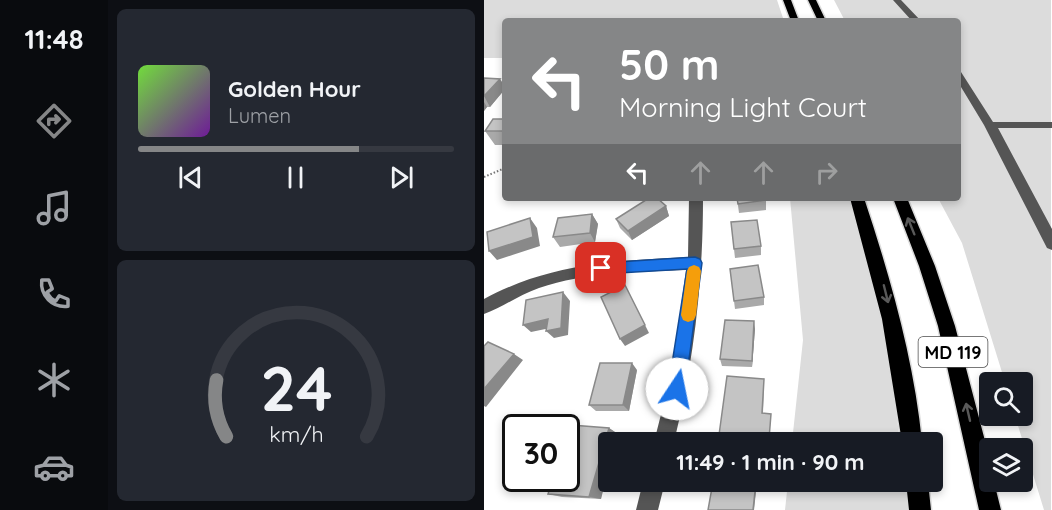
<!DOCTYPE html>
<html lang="en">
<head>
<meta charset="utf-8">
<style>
  :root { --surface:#171b24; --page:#242831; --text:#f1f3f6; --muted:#9ea1a6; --line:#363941; --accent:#858687 }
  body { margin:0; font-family:Quicksand,sans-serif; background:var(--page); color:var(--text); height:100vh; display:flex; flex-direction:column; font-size:22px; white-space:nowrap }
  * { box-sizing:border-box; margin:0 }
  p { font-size:20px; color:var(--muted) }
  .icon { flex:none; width:33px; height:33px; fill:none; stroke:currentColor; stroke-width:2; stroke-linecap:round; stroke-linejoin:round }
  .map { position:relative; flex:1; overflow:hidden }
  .drawer { display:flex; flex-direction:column; gap:9px; padding:9px; background:#0d0f14; width:376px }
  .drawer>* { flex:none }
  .top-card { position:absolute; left:18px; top:18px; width:459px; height:183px; border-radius:6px; box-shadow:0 3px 9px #0003; background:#858687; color:#fff; overflow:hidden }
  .controls { position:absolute; left:495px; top:372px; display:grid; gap:12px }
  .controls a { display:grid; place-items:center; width:54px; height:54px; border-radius:6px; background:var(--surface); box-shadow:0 3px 9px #0003; font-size:30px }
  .speed { position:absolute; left:18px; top:414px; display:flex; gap:12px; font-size:30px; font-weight:700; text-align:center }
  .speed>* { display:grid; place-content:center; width:78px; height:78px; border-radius:50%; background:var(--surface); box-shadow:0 3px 9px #0003; line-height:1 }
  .speed .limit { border:3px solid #111; border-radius:9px; background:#fff; color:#111 }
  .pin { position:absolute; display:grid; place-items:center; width:51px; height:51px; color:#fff; margin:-26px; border-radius:12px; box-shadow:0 3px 9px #0006 }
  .me { position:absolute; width:66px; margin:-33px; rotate:11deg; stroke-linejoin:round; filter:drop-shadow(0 0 4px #0008) }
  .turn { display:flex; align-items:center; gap:21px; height:126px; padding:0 18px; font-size:27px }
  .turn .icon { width:78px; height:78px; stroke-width:2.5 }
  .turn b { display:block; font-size:42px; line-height:51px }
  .lanes { display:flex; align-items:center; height:57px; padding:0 18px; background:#0003; justify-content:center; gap:30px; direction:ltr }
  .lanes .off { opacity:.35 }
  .drawer .card { flex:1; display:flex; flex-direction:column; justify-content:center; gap:9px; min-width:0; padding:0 21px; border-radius:9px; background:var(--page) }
  .drawer .dial { align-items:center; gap:0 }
  .dial svg { height:156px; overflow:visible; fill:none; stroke:var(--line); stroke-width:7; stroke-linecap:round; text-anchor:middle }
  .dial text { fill:var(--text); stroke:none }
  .song { display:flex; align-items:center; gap:18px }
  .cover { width:72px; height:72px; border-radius:9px; background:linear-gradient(135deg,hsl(100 70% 55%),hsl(280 70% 35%)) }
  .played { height:6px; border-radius:3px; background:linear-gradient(90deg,var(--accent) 70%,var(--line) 70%) }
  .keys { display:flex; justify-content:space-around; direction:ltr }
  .trip { position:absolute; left:114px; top:432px; width:345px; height:60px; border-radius:6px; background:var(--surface); box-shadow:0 3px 9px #0003; font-weight:700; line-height:60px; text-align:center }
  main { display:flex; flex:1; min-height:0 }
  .menu { display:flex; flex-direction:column; width:108px; justify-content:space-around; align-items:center; background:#090b0e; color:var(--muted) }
  .menu .icon { width:42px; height:42px }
  .menu .selected { color:var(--accent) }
  .menu b { font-size:27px; color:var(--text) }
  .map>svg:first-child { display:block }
  .green { fill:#dcdcdc }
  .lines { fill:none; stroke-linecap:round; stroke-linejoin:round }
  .major-casing { stroke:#dbdbdb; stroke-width:3 }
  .path { stroke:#777; stroke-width:2; stroke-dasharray:1.5 2; stroke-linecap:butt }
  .minor { fill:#555; fill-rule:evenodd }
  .major { fill:#000; fill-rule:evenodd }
  .wall { fill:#a9a9a9 }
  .shaded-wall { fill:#898989 }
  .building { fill:#c4c4c4; stroke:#898989; stroke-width:1.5 }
  .oneway { stroke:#595959 }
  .route { fill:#1a73e8; stroke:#114b97; stroke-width:1.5 }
  .slow { fill:#f59e0b }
  .labels { text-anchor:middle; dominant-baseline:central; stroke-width:5; stroke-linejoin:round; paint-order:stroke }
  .shield { fill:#fff; stroke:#4c4c4c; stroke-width:1.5 }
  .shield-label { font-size:18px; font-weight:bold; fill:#000 }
</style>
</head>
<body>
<main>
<nav class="menu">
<b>11:48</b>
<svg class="icon selected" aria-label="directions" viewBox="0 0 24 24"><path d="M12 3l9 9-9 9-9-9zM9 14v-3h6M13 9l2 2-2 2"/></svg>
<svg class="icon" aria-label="music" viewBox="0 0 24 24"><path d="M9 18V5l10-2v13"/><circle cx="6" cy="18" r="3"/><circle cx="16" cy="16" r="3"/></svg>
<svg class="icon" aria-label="phone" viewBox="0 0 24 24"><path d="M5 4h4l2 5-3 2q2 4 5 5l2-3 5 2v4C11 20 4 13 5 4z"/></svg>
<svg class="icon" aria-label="climate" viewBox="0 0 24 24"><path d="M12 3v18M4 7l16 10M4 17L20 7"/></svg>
<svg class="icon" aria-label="car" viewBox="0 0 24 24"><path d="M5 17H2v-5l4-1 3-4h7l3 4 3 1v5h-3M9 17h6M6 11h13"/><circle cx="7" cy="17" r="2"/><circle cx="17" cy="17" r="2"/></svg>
</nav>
<section class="drawer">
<div class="card">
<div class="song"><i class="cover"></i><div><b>Golden Hour</b><p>Lumen</p></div></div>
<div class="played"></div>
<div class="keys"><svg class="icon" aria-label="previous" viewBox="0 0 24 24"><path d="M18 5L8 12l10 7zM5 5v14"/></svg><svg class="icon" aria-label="pause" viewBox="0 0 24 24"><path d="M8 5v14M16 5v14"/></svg><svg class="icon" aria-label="next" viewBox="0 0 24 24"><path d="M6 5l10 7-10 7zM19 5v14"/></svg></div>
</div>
<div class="card dial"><svg viewBox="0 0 100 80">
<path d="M14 69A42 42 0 1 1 86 69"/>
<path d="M14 69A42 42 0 0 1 9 40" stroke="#858687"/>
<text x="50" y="56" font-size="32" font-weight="700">24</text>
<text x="50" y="72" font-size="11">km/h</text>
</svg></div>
</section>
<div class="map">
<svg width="568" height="510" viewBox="0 0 568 510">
  <rect width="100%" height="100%" fill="#fff"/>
  <path class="green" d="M0,0H293L300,21H21V58H0Z
    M350,0H567V510H560L531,416H538V382H521L478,243L454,198H474V21H361Z
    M306,198H372L393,261L416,442H308L319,340Z
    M304,482H421L425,510H301Z"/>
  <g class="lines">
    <defs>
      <path id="major" d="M299,0H307L315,21H307Z
        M324,0H332L342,21H334Z
        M366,198H380C406,276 430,360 438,442H418L398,319Z
        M409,198H423L451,266L471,326L506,460V482H510L517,510H495L454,326L435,266Z
        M422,482H444L447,510H425Z"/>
    </defs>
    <use href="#major" class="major-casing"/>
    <path class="path" d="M0,177L21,168"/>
    <path class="minor" d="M409,0H417L437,21H428Z
      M474,71L477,72L509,122H568V128H514L568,229V250L563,248L500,125L474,82Z
      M205,198H219C219,282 210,361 190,442H170L188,371L202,270C153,272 102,272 55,288C35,295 19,307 0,314V299C67,263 130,261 204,257Z
      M159,482H181L174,510H152Z"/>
    <use href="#major" class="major"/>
  </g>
  <path class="wall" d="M0,78L16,79L21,87V89L6,107H3L0,111Z
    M21,119V145H11L1,131Z
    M253,198H282V210L255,213Z
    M182,206L185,216L148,240L136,228L132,219Z
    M108,214L114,224L111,242L76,247L69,237Z
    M247,222L277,246V255L251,258Z
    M246,269L280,297V305L251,309Z
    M271,329L268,367L238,366L236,359Z
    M153,370L145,411H112L105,405Z
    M280,388L279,413L287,414L285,442H254L238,441L235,435Z
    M125,428L134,434L132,442H124L117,499L78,497L64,494Z"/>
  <path class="shaded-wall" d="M16,79L21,87V89L6,107L0,96Z
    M0,102L3,107L0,111Z
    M182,206L185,216L148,240L144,231Z
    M108,214L114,224L111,242L106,233Z
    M46,218L53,228L56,246L13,260L5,251Z
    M141,285L165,333L141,346L136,339Z
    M79,292L86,301L84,335L70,338L62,331Z
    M64,319L71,327L47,332L39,325Z
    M270,321L271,329L268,367V361Z
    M30,354L39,360L2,407L0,406V389Z
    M148,363L153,370L145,411L139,405Z
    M125,428L134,434L132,442H124V472L117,499L105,497Z
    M272,482H273L270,510H269Z"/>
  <path class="building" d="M0,78L16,79L0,96Z
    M9,119H21V131H1Z
    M165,198H173L182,206L144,231L132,219Z
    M253,198H282V200L254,204Z
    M108,214L106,233L69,237L74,218Z
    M46,218L49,237L5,251L3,232Z
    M273,220L277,246L250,249L247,222Z
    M274,265L280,297L250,301L246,269Z
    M141,285L161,325L136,339L117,297Z
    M79,292L77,328L62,331L64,319L39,325L42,300Z
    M241,320L270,321L268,361L236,359Z
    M4,342L30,354L0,389V346Z
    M116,363H148L139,405H105Z
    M243,376L280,379L278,413L287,414L285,439L235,435Z
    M87,425L125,428L105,497L64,494L69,478H82V438Z
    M229,482H272L269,510H224Z"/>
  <defs><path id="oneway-shaft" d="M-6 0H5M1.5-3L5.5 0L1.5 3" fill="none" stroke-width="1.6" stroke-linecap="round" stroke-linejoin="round" transform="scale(1.5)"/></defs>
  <g class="oneway">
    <use href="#oneway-shaft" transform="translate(427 226) rotate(-112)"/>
    <use href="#oneway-shaft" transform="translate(402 294) rotate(76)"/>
    <use href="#oneway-shaft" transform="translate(484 412) rotate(-103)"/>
  </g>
  <path class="route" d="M211,257L216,259L218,263L201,389L199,395L193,398L187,395L184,389L203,269L117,274L112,272L110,268L112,264L117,263Z"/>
  <path class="slow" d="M210,265L215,267L217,271L212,315L210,320L204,322L199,320L197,315L203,271L205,267Z"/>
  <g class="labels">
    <rect class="shield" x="434.5" y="337" width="69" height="30" rx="4.5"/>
    <g class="shield-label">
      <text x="469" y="352">MD 119</text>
    </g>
  </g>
</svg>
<div class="controls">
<a><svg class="icon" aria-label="search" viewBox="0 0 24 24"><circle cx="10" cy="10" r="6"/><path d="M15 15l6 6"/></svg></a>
<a><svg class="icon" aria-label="layers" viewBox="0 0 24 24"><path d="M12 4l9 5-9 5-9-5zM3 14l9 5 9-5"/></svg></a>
</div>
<div class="speed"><div class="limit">30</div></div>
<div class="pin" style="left:117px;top:268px;background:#d93025"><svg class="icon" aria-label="arrive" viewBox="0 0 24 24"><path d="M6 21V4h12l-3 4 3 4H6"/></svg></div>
<svg class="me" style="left:193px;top:389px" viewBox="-20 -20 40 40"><circle r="19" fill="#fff"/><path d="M0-13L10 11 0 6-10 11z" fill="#1a73e8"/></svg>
<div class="trip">11:49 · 1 min · 90 m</div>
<div class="top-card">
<div class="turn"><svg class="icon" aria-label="left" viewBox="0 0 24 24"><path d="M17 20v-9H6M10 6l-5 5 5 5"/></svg><div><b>50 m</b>Morning Light Court</div></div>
<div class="lanes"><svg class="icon" aria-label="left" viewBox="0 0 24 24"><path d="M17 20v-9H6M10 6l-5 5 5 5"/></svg><svg class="icon off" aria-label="ahead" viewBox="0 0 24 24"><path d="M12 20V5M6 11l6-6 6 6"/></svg><svg class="icon off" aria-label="ahead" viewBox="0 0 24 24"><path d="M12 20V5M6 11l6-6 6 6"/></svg><svg class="icon off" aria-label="right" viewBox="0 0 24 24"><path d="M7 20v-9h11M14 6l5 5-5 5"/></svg></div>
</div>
</div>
</main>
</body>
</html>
